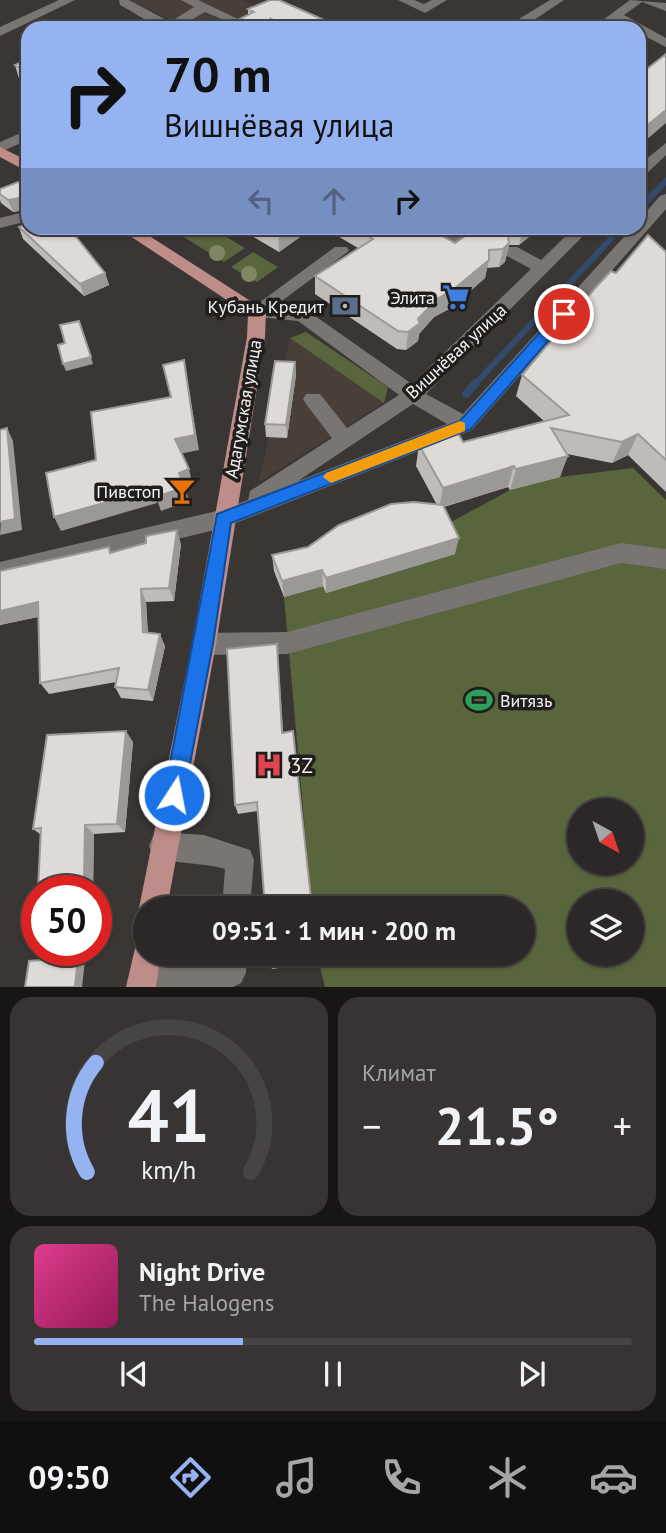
<!DOCTYPE html>
<html lang="ru">
<head>
<meta charset="utf-8">
<style>
  :root { --surface:#2b2827; --page:#373433; --text:#f1f3f6; --muted:#a6a6a7; --line:#474444; --accent:#95b2f1 }
  body { margin:0; font-family:"PT Sans",sans-serif; background:var(--page); color:var(--text); height:100vh; display:flex; flex-direction:column; font-size:26px; white-space:nowrap }
  * { box-sizing:border-box; margin:0 }
  p { font-size:23px; color:var(--muted) }
  .icon { flex:none; width:38px; height:38px; fill:none; stroke:currentColor; stroke-width:2; stroke-linecap:round; stroke-linejoin:round }
  .map { position:relative; height:987px; overflow:hidden }
  .panel { display:flex; flex-direction:column; gap:10px; padding:10px; background:#181615; flex:1 }
  .panel>* { flex:none }
  .hud { position:absolute; left:21px; top:21px; width:625px; height:214px; border-radius:21px; box-shadow:0 2px 5px #0004,0 0 0 2px var(--line); background:#95b2f1; color:#111; overflow:hidden }
  .needle { width:46px; rotate:140deg }
  .fabs { position:absolute; left:567px; top:798px; display:grid; gap:14px }
  .fabs a { display:grid; place-items:center; width:77px; height:77px; border-radius:50%; background:var(--surface); box-shadow:0 2px 5px #0004,0 0 0 2px var(--line); font-size:35px }
  .speed { position:absolute; left:21px; top:875px; display:flex; gap:14px; font-size:35px; font-weight:700; text-align:center }
  .speed>* { display:grid; place-content:center; width:91px; height:91px; border-radius:50%; background:var(--surface); box-shadow:0 2px 5px #0004,0 0 0 2px var(--line); line-height:1 }
  .speed .limit { border:10px solid #d22; background:#fff; color:#111 }
  .pin { position:absolute; display:grid; place-items:center; width:60px; height:60px; color:#fff; margin:-30px; border:4px solid #fff; border-radius:50%; box-shadow:0 2px 7px #0007 }
  .me { position:absolute; width:77px; margin:-38px; rotate:11deg; stroke-linejoin:round; filter:drop-shadow(0 0 5px #0008) }
  .turn { display:flex; align-items:center; gap:24px; height:147px; padding:0 28px; font-size:32px }
  .turn .icon { width:91px; height:91px; stroke-width:2.5 }
  .turn b { display:block; font-size:49px; line-height:60px }
  .lanes { display:flex; align-items:center; height:66px; padding:0 28px; background:#0003; justify-content:center; gap:35px; direction:ltr }
  .lanes .off { opacity:.35 }
  .big { font-size:52px; font-weight:800; line-height:1.1 }
  .panel .widget { flex:1; display:flex; flex-direction:column; justify-content:center; gap:10px; min-width:0; padding:0 24px; border-radius:21px; background:var(--page) }
  .panel .dial { align-items:center; gap:0 }
  .dial svg { height:182px; overflow:visible; fill:none; stroke:var(--line); stroke-width:7; stroke-linecap:round; text-anchor:middle }
  .dial text { fill:var(--text); stroke:none }
  .song { display:flex; align-items:center; gap:21px }
  .cover { width:84px; height:84px; border-radius:10px; background:linear-gradient(135deg,hsl(330 70% 55%),hsl(330 70% 35%)) }
  .played { height:7px; border-radius:4px; background:linear-gradient(90deg,var(--accent) 35%,var(--line) 35%) }
  .keys { display:flex; justify-content:space-around; direction:ltr }
  .heat { display:flex; justify-content:space-between; align-items:center; font-size:38px; direction:ltr }
  .panel .tiles { flex:1; display:grid; gap:10px; grid-template-columns:1fr 1fr }
  .widget:last-child { grid-column:span 2 }
  .trip { position:absolute; left:133px; top:896px; width:402px; height:70px; border-radius:35px; background:var(--surface); box-shadow:0 2px 5px #0004,0 0 0 2px var(--line); font-weight:800; line-height:70px; text-align:center }
  .menu { display:flex; height:112px; justify-content:space-around; align-items:center; background:#111010; color:var(--muted) }
  .menu .icon { width:49px; height:49px }
  .menu .current { color:var(--accent) }
  .menu b { font-size:32px; color:var(--text) }
  .map>svg:first-child { display:block }
  .built { fill:#483f39 }
  .green { fill:#59653d; fill-rule:evenodd }
  .lines { fill:none; stroke-linecap:round; stroke-linejoin:round }
  .stream-far1 { stroke:#334a6c; stroke-width:6 }
  .stream { stroke:#334a6c; stroke-width:8 }
  .minor { fill:#797572; fill-rule:evenodd }
  .major { fill:#bf8d89; fill-rule:evenodd }
  .tree { fill:#7e8761 }
  .wall { fill:#bfbbb9 }
  .shaded-wall { fill:#9b9996 }
  .building { fill:#dedad7; stroke:#9b9996; stroke-width:2 }
  .route { fill:#1a73e8; stroke:#114b97; stroke-width:2 }
  .slow { fill:#f59e0b }
  .labels { text-anchor:middle; dominant-baseline:central; stroke-width:7; stroke-linejoin:round; paint-order:stroke }
  .poi-label { font-size:18px; fill:#f6f4f3; stroke:#201e1d; text-anchor:end }
  .street-label { font-size:18px; fill:#f6f4f3; stroke:#201e1d }
  .near-poi-label { font-size:21px; fill:#f6f4f3; stroke:#201e1d; text-anchor:start }
</style>
</head>
<body>
<div class="map">
<svg width="666" height="987" viewBox="0 0 666 987">
  <rect width="100%" height="100%" fill="#393634"/>
  <path class="built" d="M128,0H241L274,13L248,28H189Z
    M290,338L384,403L259,482Z"/>
  <path class="green" d="M190,228H211L245,248L224,262L179,234Z
    M253,252L278,267L257,282L231,267Z
    M306,332L388,387L384,403L290,338Z
    M633,468L666,500V987H325L317,954H523V908H312L284,597L274,571L442,527L510,490L560,477ZM579,810H632V863H579ZM579,901H632V954H579Z"/>
  <g class="lines">
    <path class="stream-far1" d="M639,209L666,181
      M474,385L621,228"/>
    <path class="stream" d="M466,394L476,383"/>
    <path class="minor" d="M59,0H75L0,36V27Z
      M119,0H129L170,22L194,7L181,0H198L240,20L228,28H213L224,20L205,12C161,38 162,28 120,5Z
      M398,0H414L424,4L432,0H447L425,13Z
      M550,0H564L522,28H463L487,19L509,25Z
      M630,0L666,3V11L642,2L624,15L666,38V47L639,33V28H629L616,21L606,28H592Z
      M28,130V140L0,152V142Z
      M666,143V155L644,176L639,178V165Z
      M666,194V209L472,430L223,528L0,582V562L221,510L248,500L250,491L332,438L306,404L303,399L306,394H320L347,428L399,395L298,321L257,317L248,311L335,247H347L349,251L275,306L308,311L412,384L531,269L505,255V247H517L541,260L574,228H591L426,394L463,414L632,228H639V220L660,196ZM413,404L447,424L298,481Z
      M28,211V221L0,228V218Z
      M417,228C429,227 491,232 498,240C487,253 428,241 417,228Z
      M621,543L666,549V569L621,563L287,654L204,655L196,652L192,644L196,636L204,633L287,632Z
      M163,832L204,835L250,850L254,860L250,908H222L225,869C202,862 176,865 153,856L149,846L153,836Z
      M217,954H247L246,973L241,983L233,987H129L127,982L131,971L142,967L217,960Z"/>
    <path class="major" d="M0,147L28,161V172L0,157Z
      M118,228H137L266,311L265,337L216,644L167,908H145V919L139,908L192,644L247,337L248,314Z
      M145,940V954H161L156,987H126L136,944Z"/>
  </g>
  <g class="tree">
    <circle cx="217" cy="253" r="8"/>
    <circle cx="249" cy="274" r="8"/>
  </g>
  <path class="wall" d="M248,9L342,28H222L248,15Z
    M28,59V98L24,96L15,65Z
    M28,188V223L24,210L13,212L1,203L0,200V189Z
    M19,227L105,273L109,285L84,296L23,239Z
    M238,228H307V232L279,252Z
    M324,228H428L455,243L487,229L484,228H540L519,245H509L505,262L499,267L487,268L485,278L451,308L434,317L419,334L418,341L406,350L397,349L315,294V276L358,248Z
    M666,250V492L628,455L612,463L567,454L560,477L510,490L508,487L444,507L455,554L326,593L323,586L284,597L274,571L272,555L308,547L437,505L416,466L419,445L463,442L544,421L516,396L522,375L616,273L665,252Z
    M295,362L296,375L287,438L266,437L265,424Z
    M146,543L181,544L174,601L146,602L148,633L165,646L153,701L121,698L115,687L116,682L49,694L40,683L38,617L0,625V571L111,552Z
    M277,644L278,657L258,811L238,814L235,805Z
    M133,742L125,832L94,834L93,888L74,891H41L38,889L40,834L33,829Z
    M317,954L318,962L272,969L270,965Z"/>
  <path class="shaded-wall" d="M273,23L274,28H264Z
    M666,110V123L639,146V132Z
    M25,197L28,209L13,212L8,200Z
    M278,228H307V232L279,252Z
    M523,228H540L519,245Z
    M509,243L505,262L499,267L503,249Z
    M489,260L485,278L451,308L434,317L419,334L418,341L406,350L408,332L418,319L437,299Z
    M105,273L109,285L84,296L80,284Z
    M79,321L93,364L66,371L63,364Z
    M184,360L199,450L179,454L175,439Z
    M295,362L296,375L287,438L286,425Z
    M7,428L13,441L22,530L0,535Z
    M638,434L628,455L612,463L622,442Z
    M568,456L560,477L510,490L516,469Z
    M514,466L508,487L439,508L443,488Z
    M189,469L192,483L183,487L179,473Z
    M185,487L189,501L161,511L156,497Z
    M153,489L157,503L61,531L54,517Z
    M177,530L181,544L174,601L169,588Z
    M459,538L455,554L326,593V578Z
    M322,570L323,586L284,597L282,581Z
    M141,589L146,602L148,645L143,632Z
    M38,602L46,615L0,625V611Z
    M160,634L165,646L153,701L148,690Z
    M277,644L278,657L284,744L282,733Z
    M126,731L133,742L125,832L117,824Z
    M85,825L94,834L93,888L84,881Z
    M78,957L85,960L82,987H75Z"/>
  <path class="building" d="M270,0H279L342,28H290L271,19L273,23L264,28H222L254,12L248,9Z
    M101,21L105,28H87Z
    M666,54V110L639,132V75Z
    M28,59V72L15,65Z
    M18,182L28,188V215L24,211L25,197L8,200L0,194V189Z
    M28,223V228H69L105,273L80,284L19,227Z
    M355,228H428L455,243L475,229L507,228L509,243L503,249L489,250V260L454,289L437,299L418,319L420,323L408,332L398,331L315,276L373,239Z
    M648,235L666,252V460L638,434L622,442L551,428L568,456L516,469L514,466L443,488L419,445L458,433L463,442L569,415L522,375L596,287L611,271L616,273Z
    M79,321L91,357L63,364L58,345L65,343L60,325Z
    M184,360L195,435L175,439L189,469L179,473L185,487L156,497L153,489L54,517L46,473L96,460L91,412L171,397L163,365Z
    M275,361L295,362L286,425L265,424Z
    M7,428L15,519L0,522V430Z
    M414,502L443,505L459,538L326,578L322,570L282,581L272,555L308,547L339,525L391,504Z
    M177,530L169,588L141,589L143,632L160,634L148,690L115,687L119,668L40,683L38,602L0,611V571L109,547L110,553L146,543V536Z
    M277,644L282,733L293,731L312,908H265L257,802L235,805L227,649Z
    M126,731L117,824L85,825L84,881L38,889L41,828L33,829L47,735Z
    M269,954H316L317,958L270,965Z
    M78,957L75,987H25L29,961Z"/>
  <path class="route" d="M564,309L569,311V317L471,429L231,523L213,644L184,795L181,802L174,805L167,802L164,795L217,514L460,421L559,311Z"/>
  <path class="slow" d="M460,421L465,423V431L331,483L323,477L326,473Z"/>
  <defs>
    <symbol id="supermarket-bare" viewBox="-9 -9 18 18"><path d="M-6-5.5h2.5l.6 2H6L4.5 2H-2.5L-4.4-4H-6ZM-1.5 3.2a1.3 1.3 0 1 0 .1 0ZM3 3.2a1.3 1.3 0 1 0 .1 0Z" fill="#3f7fe0" stroke="#201e1d" stroke-width="2.5" paint-order="stroke"/></symbol>
    <symbol id="bank-bare" viewBox="-9 -9 18 18"><path d="M-6-4H6V4H-6ZM0-2.3a2.3 2.3 0 1 0 0 4.6a2.3 2.3 0 1 0 0-4.6Z" fill="#5c6f8a" stroke="#201e1d" stroke-width="2.5" paint-order="stroke"/></symbol>
    <symbol id="bar-bare" viewBox="-9 -9 18 18"><path d="M-6-5H6L.8 .8V4.5H3.5V6h-7V4.5H-.8V.8Z" fill="#e8710a" stroke="#201e1d" stroke-width="2.5" paint-order="stroke"/></symbol>
    <symbol id="stadium-bare" viewBox="-9 -9 18 18"><path d="M0-5a6.5 5 0 1 0 0 10a6.5 5 0 1 0 0-10ZM-3.5-1.8h7v3.6h-7Z" fill="#2e9e5b" stroke="#201e1d" stroke-width="2.5" paint-order="stroke"/></symbol>
    <symbol id="hospital-bare" viewBox="-9 -9 18 18"><path d="M-5-5h3v3.5h4V-5h3V5h-3V1.5h-4V5h-3Z" fill="#e0444e" stroke="#201e1d" stroke-width="2.5" paint-order="stroke"/></symbol>
  </defs>
  <g fill-rule="evenodd">
    <use href="#supermarket-bare" x="437" y="278" width="38" height="38"/>
    <use href="#bank-bare" x="326" y="287" width="38" height="38"/>
    <use href="#bar-bare" x="163" y="472" width="38" height="38"/>
    <use href="#stadium-bare" x="460" y="681" width="38" height="38"/>
    <use href="#hospital-bare" x="250" y="746" width="38" height="38"/>
  </g>
  <g class="labels">
    <g class="poi-label">
      <text x="435" y="297">Элита</text>
      <text x="324" y="306">Кубань Кредит</text>
      <text x="161" y="491">Пивстоп</text>
      <text x="500" y="700" text-anchor="start">Витязь</text>
    </g>
    <g class="street-label">
      <text transform="translate(456 351) rotate(-43)">Вишнёвая улица</text>
      <text transform="translate(243 409) rotate(-80)">Адагумская улица</text>
    </g>
    <g class="near-poi-label">
      <text x="290" y="765">3Z</text>
    </g>
  </g>
</svg>
<div class="fabs">
<a><svg class="needle" viewBox="-14 -14 28 28"><path d="M0-13l5 13h-10z" fill="#e53935"/><path d="M0 13l5-13h-10z" fill="#a6a6a7"/></svg></a>
<a><svg class="icon" aria-label="layers" viewBox="0 0 24 24"><path d="M12 4l9 5-9 5-9-5zM3 14l9 5 9-5"/></svg></a>
</div>
<div class="speed"><div class="limit">50</div></div>
<div class="pin" style="left:564px;top:314px;background:#d93025"><svg class="icon" aria-label="arrive" viewBox="0 0 24 24"><path d="M6 21V4h12l-3 4 3 4H6"/></svg></div>
<svg class="me" style="left:174px;top:795px" viewBox="-20 -20 40 40"><circle r="17" fill="#1a73e8" stroke="#fff" stroke-width="3"/><path d="M0-11L8 9 0 5-8 9z" fill="#fff"/></svg>
<div class="trip">09:51 · 1 мин · 200 m</div>
<div class="hud">
<div class="turn"><svg class="icon" aria-label="right" viewBox="0 0 24 24"><path d="M7 20v-9h11M14 6l5 5-5 5"/></svg><div><b>70 m</b>Вишнёвая улица</div></div>
<div class="lanes"><svg class="icon off" aria-label="left" viewBox="0 0 24 24"><path d="M17 20v-9H6M10 6l-5 5 5 5"/></svg><svg class="icon off" aria-label="ahead" viewBox="0 0 24 24"><path d="M12 20V5M6 11l6-6 6 6"/></svg><svg class="icon" aria-label="right" viewBox="0 0 24 24"><path d="M7 20v-9h11M14 6l5 5-5 5"/></svg></div>
</div>
</div>
<section class="panel">
<div class="tiles">
<div class="widget dial"><svg viewBox="0 0 100 80">
<path d="M14 69A42 42 0 1 1 86 69"/>
<path d="M14 69A42 42 0 0 1 18 21" stroke="#95b2f1"/>
<text x="50" y="56" font-size="32" font-weight="700">41</text>
<text x="50" y="72" font-size="11">km/h</text>
</svg></div>
<div class="widget"><p>Климат</p>
<div class="heat"><a>−</a><b class="big">21.5°</b><a>+</a></div>
</div>
<div class="widget">
<div class="song"><i class="cover"></i><div><b>Night Drive</b><p>The Halogens</p></div></div>
<div class="played"></div>
<div class="keys"><svg class="icon" aria-label="previous" viewBox="0 0 24 24"><path d="M18 5L8 12l10 7zM5 5v14"/></svg><svg class="icon" aria-label="pause" viewBox="0 0 24 24"><path d="M8 5v14M16 5v14"/></svg><svg class="icon" aria-label="next" viewBox="0 0 24 24"><path d="M6 5l10 7-10 7zM19 5v14"/></svg></div>
</div>
</div>
</section>
<nav class="menu">
<b>09:50</b>
<svg class="icon current" aria-label="directions" viewBox="0 0 24 24"><path d="M12 3l9 9-9 9-9-9zM9 14v-3h6M13 9l2 2-2 2"/></svg>
<svg class="icon" aria-label="music" viewBox="0 0 24 24"><path d="M9 18V5l10-2v13"/><circle cx="6" cy="18" r="3"/><circle cx="16" cy="16" r="3"/></svg>
<svg class="icon" aria-label="phone" viewBox="0 0 24 24"><path d="M5 4h4l2 5-3 2q2 4 5 5l2-3 5 2v4C11 20 4 13 5 4z"/></svg>
<svg class="icon" aria-label="climate" viewBox="0 0 24 24"><path d="M12 3v18M4 7l16 10M4 17L20 7"/></svg>
<svg class="icon" aria-label="car" viewBox="0 0 24 24"><path d="M5 17H2v-5l4-1 3-4h7l3 4 3 1v5h-3M9 17h6M6 11h13"/><circle cx="7" cy="17" r="2"/><circle cx="17" cy="17" r="2"/></svg>
</nav>
</body>
</html>
